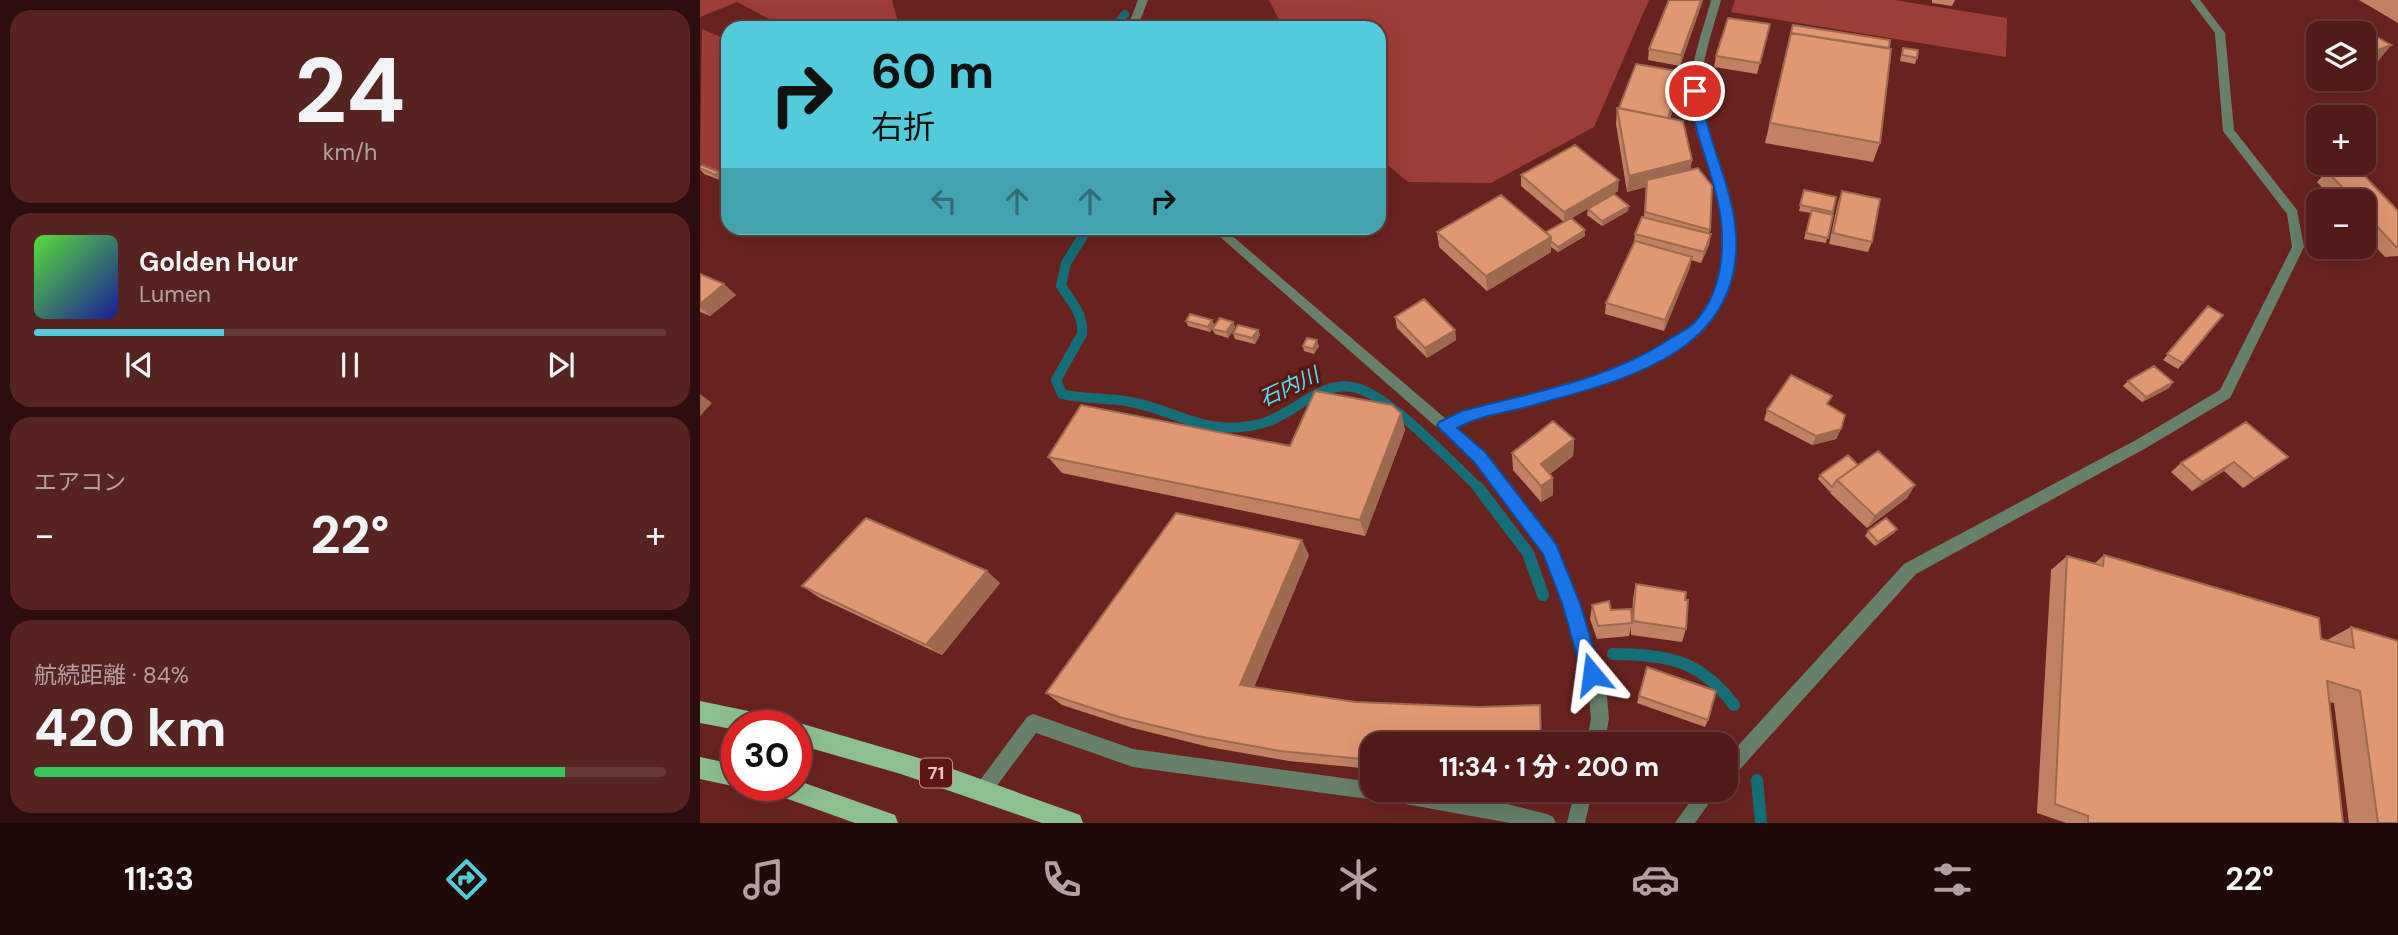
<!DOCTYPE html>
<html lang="ja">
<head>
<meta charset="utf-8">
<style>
  :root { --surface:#4f1a17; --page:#552320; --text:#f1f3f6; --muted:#b3a1a1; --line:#663836; --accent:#53cbda }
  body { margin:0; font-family:"DM Sans","Noto Sans JP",sans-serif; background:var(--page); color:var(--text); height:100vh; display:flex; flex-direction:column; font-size:26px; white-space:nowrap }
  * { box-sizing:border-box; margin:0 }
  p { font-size:23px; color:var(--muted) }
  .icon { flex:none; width:38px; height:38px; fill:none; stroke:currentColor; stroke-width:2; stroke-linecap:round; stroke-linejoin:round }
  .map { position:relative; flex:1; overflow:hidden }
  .panel { display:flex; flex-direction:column; gap:10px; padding:10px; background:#2b0e0d; width:700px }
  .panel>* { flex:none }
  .banner { position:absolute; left:21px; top:21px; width:665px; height:214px; border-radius:21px; box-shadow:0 7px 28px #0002,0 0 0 2px var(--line); background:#53cbda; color:#111; overflow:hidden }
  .tools { position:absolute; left:1606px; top:21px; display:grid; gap:14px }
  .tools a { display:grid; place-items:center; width:70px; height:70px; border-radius:14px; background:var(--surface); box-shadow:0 7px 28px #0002,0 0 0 2px var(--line); font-size:35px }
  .speed { position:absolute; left:21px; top:710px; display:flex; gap:14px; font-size:35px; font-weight:700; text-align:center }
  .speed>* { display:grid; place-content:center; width:91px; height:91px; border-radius:50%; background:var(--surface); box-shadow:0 7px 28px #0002,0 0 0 2px var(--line); line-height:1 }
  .speed .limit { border:10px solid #d22; background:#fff; color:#111 }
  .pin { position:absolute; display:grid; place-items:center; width:60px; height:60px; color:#fff; margin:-30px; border:4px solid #fff; border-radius:50%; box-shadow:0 2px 7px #0007 }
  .me { position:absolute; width:77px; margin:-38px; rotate:344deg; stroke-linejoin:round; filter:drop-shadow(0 0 5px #0008) }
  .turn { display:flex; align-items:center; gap:24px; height:147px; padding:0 35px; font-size:32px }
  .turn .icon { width:91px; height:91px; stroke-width:2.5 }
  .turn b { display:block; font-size:49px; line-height:60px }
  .lanes { display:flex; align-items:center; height:66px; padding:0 35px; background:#0003; justify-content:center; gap:35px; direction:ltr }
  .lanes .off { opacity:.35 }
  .big { font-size:52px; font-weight:800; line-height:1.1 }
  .panel .widget { flex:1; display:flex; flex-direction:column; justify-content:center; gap:10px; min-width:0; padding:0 24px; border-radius:21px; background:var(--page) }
  .panel .dial { align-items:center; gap:0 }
  .dial b { font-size:91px; line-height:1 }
  .song { display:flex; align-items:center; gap:21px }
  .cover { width:84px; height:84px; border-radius:10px; background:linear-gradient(135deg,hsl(110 70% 55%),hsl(240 70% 35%)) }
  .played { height:7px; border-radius:4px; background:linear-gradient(90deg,var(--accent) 30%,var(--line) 30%) }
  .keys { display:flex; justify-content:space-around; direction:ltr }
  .heat { display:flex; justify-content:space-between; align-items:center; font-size:38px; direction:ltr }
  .charge { height:10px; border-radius:5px; background:linear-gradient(90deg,#34c759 84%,var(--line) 0) }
  .trip { position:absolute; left:660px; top:732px; width:378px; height:70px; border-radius:21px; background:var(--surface); box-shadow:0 7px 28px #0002,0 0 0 2px var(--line); font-weight:800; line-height:70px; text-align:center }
  .tabs { display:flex; height:112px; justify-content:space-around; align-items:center; background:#200a09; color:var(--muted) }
  .tabs .icon { width:49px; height:49px }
  .tabs .current { color:var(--accent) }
  .tabs b { font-size:32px; color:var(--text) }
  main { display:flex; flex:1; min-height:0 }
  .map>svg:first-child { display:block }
  .green { fill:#9c3d37 }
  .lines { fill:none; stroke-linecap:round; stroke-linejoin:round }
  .stream-far2 { stroke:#156d77; stroke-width:8 }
  .stream-far1 { stroke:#156d77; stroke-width:10 }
  .stream { stroke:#156d77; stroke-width:12 }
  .street { fill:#678069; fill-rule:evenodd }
  .primary { fill:#8dc091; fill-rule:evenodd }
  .wall { fill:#c18263 }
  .shaded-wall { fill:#9d6a50 }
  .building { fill:#e09773; stroke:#9d6a50; stroke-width:2 }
  .route { fill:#1a73e8; stroke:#114b97; stroke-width:2 }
  .labels { text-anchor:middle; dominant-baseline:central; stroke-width:7; stroke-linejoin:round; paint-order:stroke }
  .shield { fill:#5c1715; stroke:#c4928d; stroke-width:2 }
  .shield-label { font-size:18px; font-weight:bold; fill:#f1c6c0 }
  .water-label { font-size:21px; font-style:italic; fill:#4be7f9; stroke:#5c1715 }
</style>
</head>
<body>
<main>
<section class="panel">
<div class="widget dial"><b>24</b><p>km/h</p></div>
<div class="widget">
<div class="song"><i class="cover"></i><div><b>Golden Hour</b><p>Lumen</p></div></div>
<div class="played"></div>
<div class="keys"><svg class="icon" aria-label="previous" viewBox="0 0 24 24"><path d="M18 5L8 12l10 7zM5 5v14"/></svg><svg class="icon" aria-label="pause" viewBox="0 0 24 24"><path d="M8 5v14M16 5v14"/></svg><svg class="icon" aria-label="next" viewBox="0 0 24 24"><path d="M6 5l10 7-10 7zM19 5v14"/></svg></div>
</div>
<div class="widget"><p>エアコン</p>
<div class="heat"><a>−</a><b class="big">22°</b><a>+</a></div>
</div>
<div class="widget"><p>航続距離 · 84%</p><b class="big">420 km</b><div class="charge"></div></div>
</section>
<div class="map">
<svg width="1698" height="823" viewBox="0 0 1698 823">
  <rect width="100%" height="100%" fill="#69231f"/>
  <path class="green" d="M0,0H192L198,22L220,28H86L37,2L0,17Z
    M569,0H949L894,127L791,183L708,182L679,158V28H583Z
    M1035,0H1194L1307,18L1306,57L1031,12Z
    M2,29L28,40V178L0,163Z"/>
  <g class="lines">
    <path class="stream-far2" d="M414,28L425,14"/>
    <path class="stream-far1" d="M388,228L366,263L361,286C371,301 384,315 382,334L356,380L362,394C385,400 408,397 431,402C481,412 504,437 560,424C593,416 621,378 657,388C692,398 751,462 780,489"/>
    <path class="stream" d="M778,487L828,553L843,595
      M913,654C968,655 999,659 1034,705
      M1057,780L1061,823"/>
    <path class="street" d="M438,0H448L441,18L434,28H424L431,18Z
      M1011,0H1021C1012,33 998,69 1001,104C1004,133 1019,158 1027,185C1041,233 1040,294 1003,331C990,345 969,355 953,363C912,384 867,396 822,408C800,414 776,418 756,427L785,453L855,544L879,603L907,697L909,719L904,744H886L891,719L889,697L863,603L844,553L812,509L775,461L510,228H523L746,419L762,412C830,394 900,381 962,345C973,339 985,333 993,325C1025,293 1027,241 1019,200C1013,172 999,147 993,119C983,80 1001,38 1011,0Z
      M1490,0H1500L1525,33L1534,130L1597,210L1604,247L1530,398L1446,448L1216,574L1032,778L1026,781V759L1204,564L1436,440L1520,390L1592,247L1587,214L1523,131L1515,33Z
      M333,714L433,749L672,782V789H724L799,802L847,814L853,817L856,823H810L705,804L433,767L336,733L290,795L284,798L278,795L275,789L278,783L327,717Z
      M875,789H893L885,823H867Z
      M999,789H1019L995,823H975Z"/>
    <path class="primary" d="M0,701L67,715L75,718L78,726H37V730L0,723Z
      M96,722L236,763L380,815L383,823H342L201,774L96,744V726H88Z
      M0,757L37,765V786H40L37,787L0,779Z
      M96,780L195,815L198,823H155L74,794L71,786H96Z"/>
  </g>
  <path class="wall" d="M969,0H1003L980,66L948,60L949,49Z
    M1232,0H1255L1252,6L1232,3Z
    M1659,0H1698V23Z
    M1649,21L1691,45L1678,61L1664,66V33H1630L1636,25Z
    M1070,24L1057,74L1014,67L1016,56Z
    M1203,48L1217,58L1215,64L1200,61Z
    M1086,52L1180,143L1173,162L1065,143Z
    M981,83L970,119L992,160L990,170L1010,230L1009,234H1011L1009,245L1001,263L991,260L990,267L964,331L905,314L906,303L934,244L935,234L944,217L946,187L927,192L916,124L917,108H919Z
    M0,167L19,172L25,178L20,180L4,174L0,169Z
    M1627,171L1698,211V256L1685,257L1664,234V201H1635L1617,182Z
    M821,175L918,191L871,218L885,230V236L858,252L851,247V252L787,291L739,247L737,232H846L864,222L821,186Z
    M1104,190L1133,212L1126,243L1104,239L1111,213L1099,211Z
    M1142,191L1172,242L1168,252L1129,244L1138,202Z
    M888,209L928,211L902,226L887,215Z
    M0,274L36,295L10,316L0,312Z
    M1508,306L1523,315L1478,369L1463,360Z
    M695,317L755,330L756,340L727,358L697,328Z
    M486,321L515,325L533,322L535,327L528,338L515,334L512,329L510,332L488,326Z
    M558,330L560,335L555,344L535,339L533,333Z
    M603,346H619L614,354L604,351Z
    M1428,381L1473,382L1469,388L1442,402L1423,386Z
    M1128,405L1141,429L1136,439L1112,445L1064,420L1067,410Z
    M701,413L705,430L665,536L362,473L348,457L590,446Z
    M1546,422L1576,466L1543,488L1524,471L1492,491L1471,472L1481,463Z
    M874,439L873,456L850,474L853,478V495L841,502L813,470L812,453Z
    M1158,465L1215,485L1207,498L1167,528L1130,493L1132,490L1130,492L1118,479L1120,475Z
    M1168,531L1194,533L1175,546L1165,536Z
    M609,555L554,687L672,744V769L589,761L509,747L433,728L362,705L346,693Z
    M1404,555L1627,640L1651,627L1698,823H1649L1634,703L1629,702L1643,823H1366L1337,813L1351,570L1367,556L1394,564Z
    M300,583L242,655L120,598L102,586Z
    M936,584L986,629L982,642L931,635V627L929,636L897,639L890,619L892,605L911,610L932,619L933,598Z
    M947,667L1008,720L1005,727L937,703Z"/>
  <path class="shaded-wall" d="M1001,0H1003L980,66L981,55Z
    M1691,45L1678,61L1665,66L1678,50Z
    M983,72L981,83L967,129L968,118Z
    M992,160L989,175L927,192L929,176Z
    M19,172L25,178L20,180L15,175Z
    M919,180L918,191L864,223V212Z
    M929,206L928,211L902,226V221Z
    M885,230V236L858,252V247Z
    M1011,234L1009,245L1001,263L1004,252Z
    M851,237V252L787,291L786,276Z
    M992,257L990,267L964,331L965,320Z
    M24,284L36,295L10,316L0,307V304Z
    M512,320L515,326L510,332L508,327Z
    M533,322L535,327L528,338L526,332Z
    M558,330L560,335L555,344L552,338Z
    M755,330L756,340L727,358L725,348Z
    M617,340L619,346L614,354L613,349Z
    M1473,382L1469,388L1442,402L1446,397Z
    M0,394L12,403L0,416Z
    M701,413L705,430L665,536L660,520Z
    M1141,429L1136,439L1112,445L1116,436Z
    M874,439L873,456L841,481V464Z
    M1588,457L1576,466L1543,488L1554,479Z
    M1534,462L1524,471L1492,491L1502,482Z
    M853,478V495L841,502V486Z
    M1215,485L1207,498L1167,528L1175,516Z
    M1197,529L1194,533L1175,546L1178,542Z
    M602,540L609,555L550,697L540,685Z
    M287,571L300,583L242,655L226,645Z"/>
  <path class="building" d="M969,0H1001L981,55L949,49Z
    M1028,18L1070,24L1060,63L1016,56Z
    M1649,21L1691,45L1678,50L1664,42V33H1649L1636,25Z
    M1093,25L1190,40L1189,48L1091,33Z
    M1091,33L1191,49L1180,143L1070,123Z
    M1203,48L1218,50L1217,58L1202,55Z
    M936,64L983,72L968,118L919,108Z
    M917,108L983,121L992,160L929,176Z
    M875,145L919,180L864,212L821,175Z
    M2,165L19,172L15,175L0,168V167Z
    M998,168L1012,186L1010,230L945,212L947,180Z
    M1657,168L1698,211V246L1696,247L1664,212V201H1655L1627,171Z
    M1104,190L1136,197L1133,212L1100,205Z
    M1142,191L1180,199L1172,242L1133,233Z
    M914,194L929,206L902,221L888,209Z
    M801,195L851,237L786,276L737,232Z
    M1112,210L1133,215L1128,238L1106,233Z
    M942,217L1011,234L1004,252L935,234Z
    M871,218L885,230L858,247L851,241V237L846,232Z
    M935,241L992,257L965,320L906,303Z
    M0,274L24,284L0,304Z
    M724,299L755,330L725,348L695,317Z
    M1508,306L1523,315L1483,363L1467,354Z
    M490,314L512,320L508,327L486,321Z
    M520,318L533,322L526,332L512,329Z
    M538,325L558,330L552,338L533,333Z
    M607,338L617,340L613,349L603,346Z
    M1454,366L1473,382L1446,397L1428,381Z
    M1091,375L1132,396L1127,404L1145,415L1141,429L1116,436L1067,410Z
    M615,391L692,405L701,413L660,520L348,457L381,405L590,446Z
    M853,421L874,439L841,464L853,478L841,486L812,453Z
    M1546,422L1588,457L1554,479L1534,462L1502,482L1481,463Z
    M1178,451L1215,485L1175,516L1137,480Z
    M1148,455L1158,465L1137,480L1132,487L1120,475Z
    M476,513L602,540L540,685L656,702L778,707L840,705L841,744H672V760L580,751L497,736L419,717L346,693Z
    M166,518L287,571L226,645L102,586Z
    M1186,518L1197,529L1178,542L1168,531Z
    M1404,555L1619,618L1621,639L1654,648L1651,627L1698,641V823H1678L1660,691L1627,681L1643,823H1388V816L1355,804L1367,556L1403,566Z
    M936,584L986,592L985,600H988L986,629L933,621Z
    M909,601L911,610L931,609L932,623L898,626L892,605Z
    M947,667L1016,691L1008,720L939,696Z"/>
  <path class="route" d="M995,87L1001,91C1006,141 1033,184 1036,235C1043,357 916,382 823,408C802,413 777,417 757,428L785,452L856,544L880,603L901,674L898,680L892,683L885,680L882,674L862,603L843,554L774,462L737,426L739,422L762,411C833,392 909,380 971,338C978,334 987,329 993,324C1016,300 1023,267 1022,235C1021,185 994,141 989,91Z"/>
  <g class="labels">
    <rect class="shield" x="220" y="758.5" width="32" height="29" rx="5"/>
    <g class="shield-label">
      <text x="236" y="773">71</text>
    </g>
    <g class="water-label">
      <text transform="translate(589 387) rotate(-25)">石内川</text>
    </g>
  </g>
</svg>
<div class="tools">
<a><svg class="icon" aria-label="layers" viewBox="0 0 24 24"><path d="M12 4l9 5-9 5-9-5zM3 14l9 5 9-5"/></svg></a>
<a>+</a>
<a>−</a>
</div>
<div class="speed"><div class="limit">30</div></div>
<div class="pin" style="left:995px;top:91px;background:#d93025"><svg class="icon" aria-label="arrive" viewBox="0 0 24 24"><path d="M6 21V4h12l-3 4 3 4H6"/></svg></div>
<svg class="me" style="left:892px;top:674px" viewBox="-20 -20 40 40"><path d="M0-17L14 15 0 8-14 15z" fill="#1a73e8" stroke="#fff" stroke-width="4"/></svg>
<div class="trip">11:34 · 1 分 · 200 m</div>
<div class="banner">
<div class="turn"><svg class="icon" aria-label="right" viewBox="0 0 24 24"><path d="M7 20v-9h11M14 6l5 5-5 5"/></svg><div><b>60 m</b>右折</div></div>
<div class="lanes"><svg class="icon off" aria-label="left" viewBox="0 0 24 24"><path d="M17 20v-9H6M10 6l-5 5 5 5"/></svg><svg class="icon off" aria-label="ahead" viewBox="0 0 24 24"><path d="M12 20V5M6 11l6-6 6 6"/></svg><svg class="icon off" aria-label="ahead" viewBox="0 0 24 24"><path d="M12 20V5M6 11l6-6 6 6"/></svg><svg class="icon" aria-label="right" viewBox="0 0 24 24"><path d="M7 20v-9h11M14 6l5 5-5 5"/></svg></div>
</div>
</div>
</main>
<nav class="tabs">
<b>11:33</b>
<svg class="icon current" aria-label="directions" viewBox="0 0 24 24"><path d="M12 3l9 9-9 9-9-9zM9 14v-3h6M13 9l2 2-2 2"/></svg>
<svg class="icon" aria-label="music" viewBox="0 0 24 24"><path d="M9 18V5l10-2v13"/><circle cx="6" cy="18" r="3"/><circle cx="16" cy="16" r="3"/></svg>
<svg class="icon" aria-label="phone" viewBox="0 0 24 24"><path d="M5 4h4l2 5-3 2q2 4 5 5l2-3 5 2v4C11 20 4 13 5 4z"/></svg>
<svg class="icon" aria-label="climate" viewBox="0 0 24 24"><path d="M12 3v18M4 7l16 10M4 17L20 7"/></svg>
<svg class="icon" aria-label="car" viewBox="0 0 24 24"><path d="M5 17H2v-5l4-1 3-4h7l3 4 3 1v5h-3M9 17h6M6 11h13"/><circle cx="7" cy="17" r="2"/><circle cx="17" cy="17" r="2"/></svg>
<svg class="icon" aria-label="filters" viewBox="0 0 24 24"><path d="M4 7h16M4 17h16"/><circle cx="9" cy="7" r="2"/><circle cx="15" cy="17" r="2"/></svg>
<b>22°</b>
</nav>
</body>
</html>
